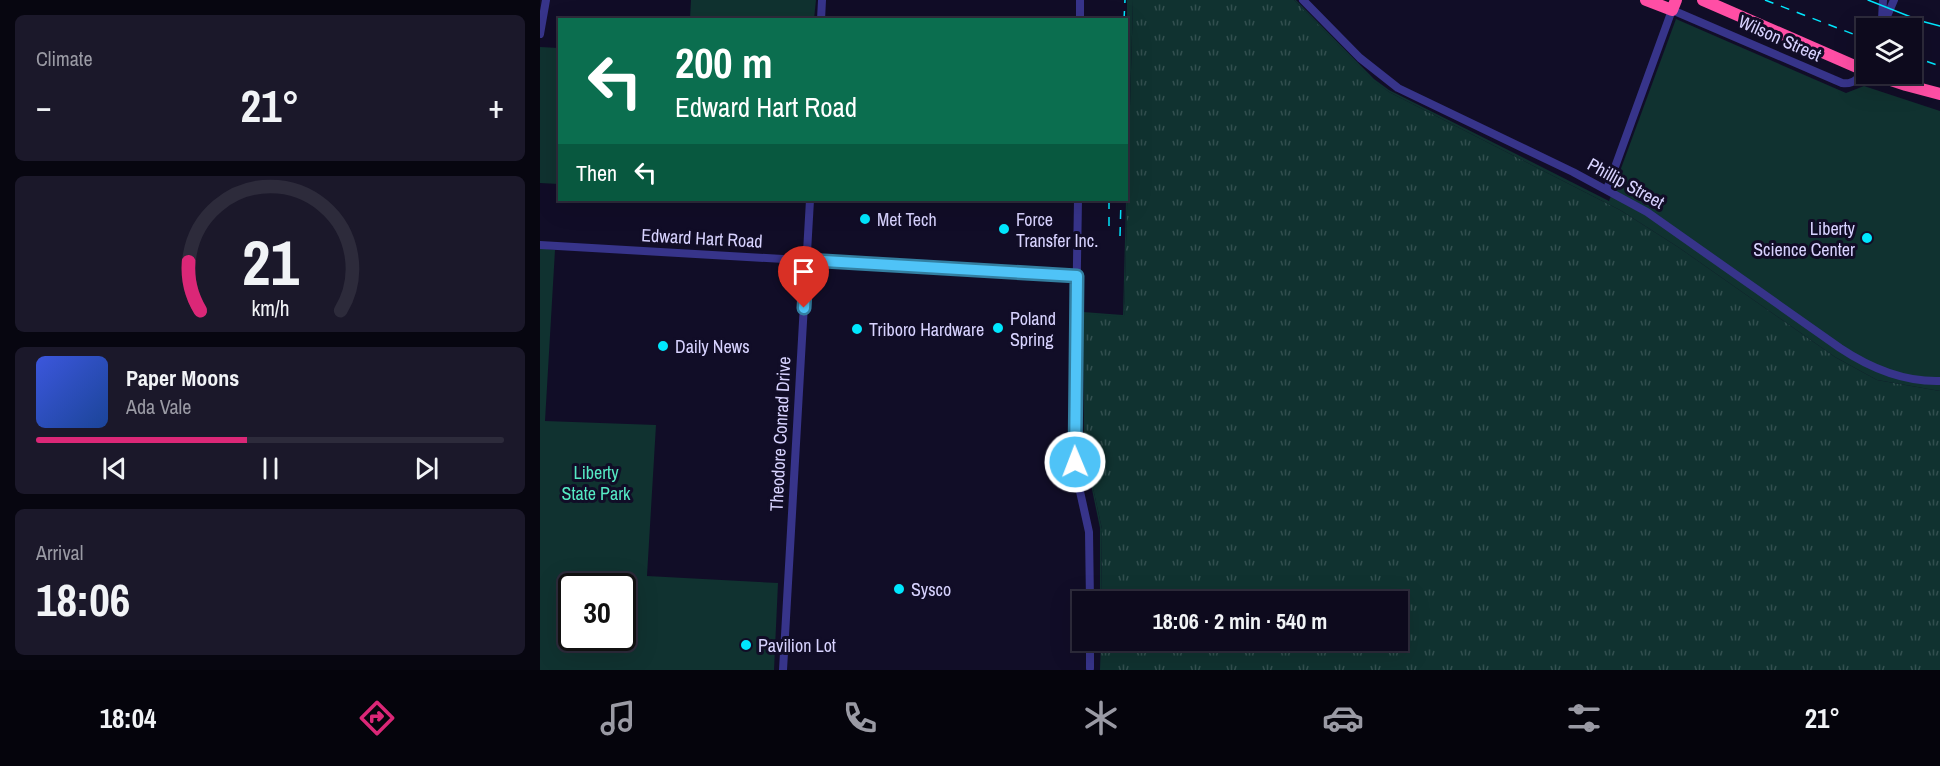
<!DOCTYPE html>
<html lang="en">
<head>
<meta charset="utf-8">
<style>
  :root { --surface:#0d0a1d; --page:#1b182a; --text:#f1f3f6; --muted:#9a9aa4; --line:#2d2b3b; --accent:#db2777 }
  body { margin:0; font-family:"Archivo Narrow",sans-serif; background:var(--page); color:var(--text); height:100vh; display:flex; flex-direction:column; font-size:22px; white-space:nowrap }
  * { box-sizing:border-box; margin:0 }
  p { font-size:20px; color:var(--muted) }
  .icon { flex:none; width:33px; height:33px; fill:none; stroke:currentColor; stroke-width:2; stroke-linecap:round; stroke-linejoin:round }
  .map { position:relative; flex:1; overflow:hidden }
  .sheet { display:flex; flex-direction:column; gap:15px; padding:15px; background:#070610; width:540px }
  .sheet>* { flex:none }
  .top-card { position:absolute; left:18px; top:18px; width:570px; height:183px; border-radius:0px; box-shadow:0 6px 24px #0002,0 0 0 2px var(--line); background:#0b6e4f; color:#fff; overflow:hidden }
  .buttons { position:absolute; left:1316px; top:18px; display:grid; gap:12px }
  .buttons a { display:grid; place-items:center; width:66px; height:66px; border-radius:0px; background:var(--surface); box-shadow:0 6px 24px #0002,0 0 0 2px var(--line); font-size:30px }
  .speed { position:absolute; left:18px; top:573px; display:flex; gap:12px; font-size:30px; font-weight:700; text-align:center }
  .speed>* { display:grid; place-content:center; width:78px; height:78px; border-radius:50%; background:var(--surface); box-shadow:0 6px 24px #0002,0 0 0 2px var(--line); line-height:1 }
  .speed .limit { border:3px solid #111; border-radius:9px; background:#fff; color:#111 }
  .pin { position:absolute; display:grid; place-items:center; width:51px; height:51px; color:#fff; margin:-62px -26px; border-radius:50% 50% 50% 0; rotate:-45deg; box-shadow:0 0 6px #0007 }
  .pin .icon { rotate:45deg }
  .me { position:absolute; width:66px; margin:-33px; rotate:359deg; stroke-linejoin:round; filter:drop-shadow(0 0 4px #0008) }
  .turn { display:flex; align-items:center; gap:21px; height:126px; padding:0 18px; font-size:27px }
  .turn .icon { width:78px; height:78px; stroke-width:2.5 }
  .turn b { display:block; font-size:42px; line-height:51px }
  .then { display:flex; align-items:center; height:57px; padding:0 18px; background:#0003; gap:12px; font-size:22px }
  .big { font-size:45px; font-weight:700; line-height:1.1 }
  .sheet .widget { flex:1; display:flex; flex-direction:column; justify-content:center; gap:9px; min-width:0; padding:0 21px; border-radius:9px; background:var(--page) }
  .sheet .dial { align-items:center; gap:0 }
  .dial svg { height:156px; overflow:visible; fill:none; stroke:var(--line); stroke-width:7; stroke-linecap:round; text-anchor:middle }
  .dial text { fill:var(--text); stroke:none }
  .song { display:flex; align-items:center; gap:18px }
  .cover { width:72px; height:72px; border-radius:9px; background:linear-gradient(135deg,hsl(230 70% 55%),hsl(220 70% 35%)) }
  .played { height:6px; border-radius:3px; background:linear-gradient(90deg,var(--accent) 45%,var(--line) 45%) }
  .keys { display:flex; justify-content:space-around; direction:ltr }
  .heat { display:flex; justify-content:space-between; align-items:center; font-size:33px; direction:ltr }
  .trip { position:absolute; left:532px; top:591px; width:336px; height:60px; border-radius:0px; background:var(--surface); box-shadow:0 6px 24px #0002,0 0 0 2px var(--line); font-weight:700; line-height:60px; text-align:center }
  .dock { display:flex; height:96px; justify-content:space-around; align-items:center; background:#05040c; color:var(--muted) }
  .dock .icon { width:42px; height:42px }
  .dock .on { color:var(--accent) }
  .dock b { font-size:27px; color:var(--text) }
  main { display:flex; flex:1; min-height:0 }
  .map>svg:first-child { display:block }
  .grass { fill:url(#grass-tufts) }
  .park { fill:#103230; fill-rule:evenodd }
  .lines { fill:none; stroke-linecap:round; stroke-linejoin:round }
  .minor { stroke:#37348a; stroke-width:8 }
  .highway { stroke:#ff4ea5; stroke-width:12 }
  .tram { stroke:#00e7fe; stroke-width:1.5 }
  .rail { stroke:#00e7fe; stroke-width:1.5; stroke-dasharray:9 8; stroke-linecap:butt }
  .route-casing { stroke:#337fa1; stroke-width:15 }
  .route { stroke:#4fc3f7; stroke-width:10 }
  .poi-dot { fill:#00e7fe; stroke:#110d27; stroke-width:2 }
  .labels { text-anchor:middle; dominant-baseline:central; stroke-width:6; stroke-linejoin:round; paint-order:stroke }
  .street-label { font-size:18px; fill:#d8d3ff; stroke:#110d27 }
  .poi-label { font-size:18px; fill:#d8d3ff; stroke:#110d27; text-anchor:start }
  .park-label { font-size:18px; fill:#55e9c3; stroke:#110d27 }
</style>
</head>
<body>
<main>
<section class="sheet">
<div class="widget"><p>Climate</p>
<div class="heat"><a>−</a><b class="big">21°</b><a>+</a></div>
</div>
<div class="widget dial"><svg viewBox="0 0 100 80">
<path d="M14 69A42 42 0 1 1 86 69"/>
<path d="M14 69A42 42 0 0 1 8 44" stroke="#db2777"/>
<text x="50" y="56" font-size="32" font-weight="700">21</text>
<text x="50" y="72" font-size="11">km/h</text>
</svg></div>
<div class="widget">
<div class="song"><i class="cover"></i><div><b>Paper Moons</b><p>Ada Vale</p></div></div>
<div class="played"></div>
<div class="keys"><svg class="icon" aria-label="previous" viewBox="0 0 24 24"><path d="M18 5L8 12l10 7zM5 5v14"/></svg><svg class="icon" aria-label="pause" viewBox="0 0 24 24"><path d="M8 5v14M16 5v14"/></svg><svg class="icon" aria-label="next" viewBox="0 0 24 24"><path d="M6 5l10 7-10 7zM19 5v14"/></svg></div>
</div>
<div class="widget"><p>Arrival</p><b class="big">18:06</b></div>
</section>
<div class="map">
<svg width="1400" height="670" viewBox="0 0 1400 670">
  <defs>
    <pattern id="grass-tufts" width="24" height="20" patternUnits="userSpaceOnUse" patternTransform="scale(1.5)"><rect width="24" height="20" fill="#103230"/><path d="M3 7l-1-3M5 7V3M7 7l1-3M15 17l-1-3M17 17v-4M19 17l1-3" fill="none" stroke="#324f4f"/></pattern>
  </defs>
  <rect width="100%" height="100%" fill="#110d27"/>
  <path class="grass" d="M593,0H754L833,80L849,92L1080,210L1138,247L1295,357L1337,380L1400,391V670H560L561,641L858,640V602L561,601L562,529L545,451V313L584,316Z"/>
  <path class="park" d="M151,0H276L274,19H150Z
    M587,0H593L584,317L545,314V451L562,529L561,601L560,602V528L544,451L543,312L583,315L586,200Z
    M754,0H756L834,79L849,90L1069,201L1136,19L1306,93L1324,86L1400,111V391L1337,380L1295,357L1138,247L1080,210L849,92L833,81Z
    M0,47L19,48V184L0,183Z
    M0,248L15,250L5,421L116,425L107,576L238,583L234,670H0ZM32,586H82V638H32Z"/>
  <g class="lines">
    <path class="minor" d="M763,0L820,58L858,88L1033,172L1107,212L1300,348C1330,368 1363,382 1400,381
      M281,20L282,0
      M540,20V0
      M1342,20L1343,0
      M1342,28L1354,0
      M0,34L6,0
      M1067,189L1132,10L1302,83C1317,85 1320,75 1326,63
      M538,200L534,445L537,478L549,532L550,602
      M0,245L537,276
      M550,668V640
      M243,670L270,200"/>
    <path class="highway" d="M1106,0L1132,10L1136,0
      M1163,0L1326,71
      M1333,74L1366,85L1400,94"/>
    <path class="tram" d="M1328,0L1381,21L1400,26"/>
    <path class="rail" d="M1225,0L1326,39
      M584,20L585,0
      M1371,56L1400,66
      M569,200V227
      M580,236L581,200"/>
  </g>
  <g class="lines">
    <defs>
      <path id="route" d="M264,308L267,260L537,276L535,462"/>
    </defs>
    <use href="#route" class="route-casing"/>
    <use href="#route" class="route"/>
  </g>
  <g class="poi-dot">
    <circle cx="325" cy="219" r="6"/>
    <circle cx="464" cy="229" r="6"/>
    <circle cx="1327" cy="238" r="6"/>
    <circle cx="458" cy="328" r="6"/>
    <circle cx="317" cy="329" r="6"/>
    <circle cx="123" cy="346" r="6"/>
    <circle cx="359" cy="589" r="6"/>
    <circle cx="206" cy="645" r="6"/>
  </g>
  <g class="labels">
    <g class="street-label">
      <text transform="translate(1240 38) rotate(24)">Wilson Street</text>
      <text transform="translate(1086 183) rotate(29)">Phillip Street</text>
      <text transform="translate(162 238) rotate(3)">Edward Hart Road</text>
      <text transform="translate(240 434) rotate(-87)">Theodore Conrad Drive</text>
    </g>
    <g class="poi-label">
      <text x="337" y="219">Met Tech</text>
      <text x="476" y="219">Force<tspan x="476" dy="21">Transfer Inc.</tspan></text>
      <text x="1315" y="228" text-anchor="end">Liberty<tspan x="1315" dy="21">Science Center</tspan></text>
      <text x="470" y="318">Poland<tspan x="470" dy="21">Spring</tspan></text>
      <text x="329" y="329">Triboro Hardware</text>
      <text x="135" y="346">Daily News</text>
      <text x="371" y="589">Sysco</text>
      <text x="218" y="645">Pavilion Lot</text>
    </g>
    <g class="park-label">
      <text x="56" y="472">Liberty<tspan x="56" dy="21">State Park</tspan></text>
    </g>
  </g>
</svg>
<div class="buttons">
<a><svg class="icon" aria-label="layers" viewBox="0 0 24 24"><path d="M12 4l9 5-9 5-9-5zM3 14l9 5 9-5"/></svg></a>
</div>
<div class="speed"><div class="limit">30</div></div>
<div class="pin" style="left:264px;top:308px;background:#d93025"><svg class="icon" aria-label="arrive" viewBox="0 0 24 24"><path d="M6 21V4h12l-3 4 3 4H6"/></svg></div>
<svg class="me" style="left:535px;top:462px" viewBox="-20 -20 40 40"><circle r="17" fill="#4fc3f7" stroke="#fff" stroke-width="3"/><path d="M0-11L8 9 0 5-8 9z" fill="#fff"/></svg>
<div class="trip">18:06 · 2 min · 540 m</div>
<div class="top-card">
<div class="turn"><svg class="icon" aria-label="left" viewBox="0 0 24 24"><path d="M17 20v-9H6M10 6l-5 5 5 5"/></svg><div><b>200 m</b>Edward Hart Road</div></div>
<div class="then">Then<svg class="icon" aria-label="left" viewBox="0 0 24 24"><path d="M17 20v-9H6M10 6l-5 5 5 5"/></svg></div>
</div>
</div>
</main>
<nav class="dock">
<b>18:04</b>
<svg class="icon on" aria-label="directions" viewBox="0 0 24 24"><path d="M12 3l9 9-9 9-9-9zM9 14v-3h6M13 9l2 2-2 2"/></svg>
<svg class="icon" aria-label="music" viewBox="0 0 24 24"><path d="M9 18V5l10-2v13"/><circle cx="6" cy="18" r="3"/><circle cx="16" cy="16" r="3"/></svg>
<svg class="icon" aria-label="phone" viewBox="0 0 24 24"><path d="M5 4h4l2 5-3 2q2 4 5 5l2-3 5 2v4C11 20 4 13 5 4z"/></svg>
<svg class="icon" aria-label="climate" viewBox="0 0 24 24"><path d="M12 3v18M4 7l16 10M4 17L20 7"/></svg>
<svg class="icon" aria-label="car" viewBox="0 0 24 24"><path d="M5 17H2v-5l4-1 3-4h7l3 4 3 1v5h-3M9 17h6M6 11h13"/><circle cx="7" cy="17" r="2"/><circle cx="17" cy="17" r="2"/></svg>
<svg class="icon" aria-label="filters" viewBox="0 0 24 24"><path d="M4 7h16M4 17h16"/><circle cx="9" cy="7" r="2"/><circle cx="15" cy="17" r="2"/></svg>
<b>21°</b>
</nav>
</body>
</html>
